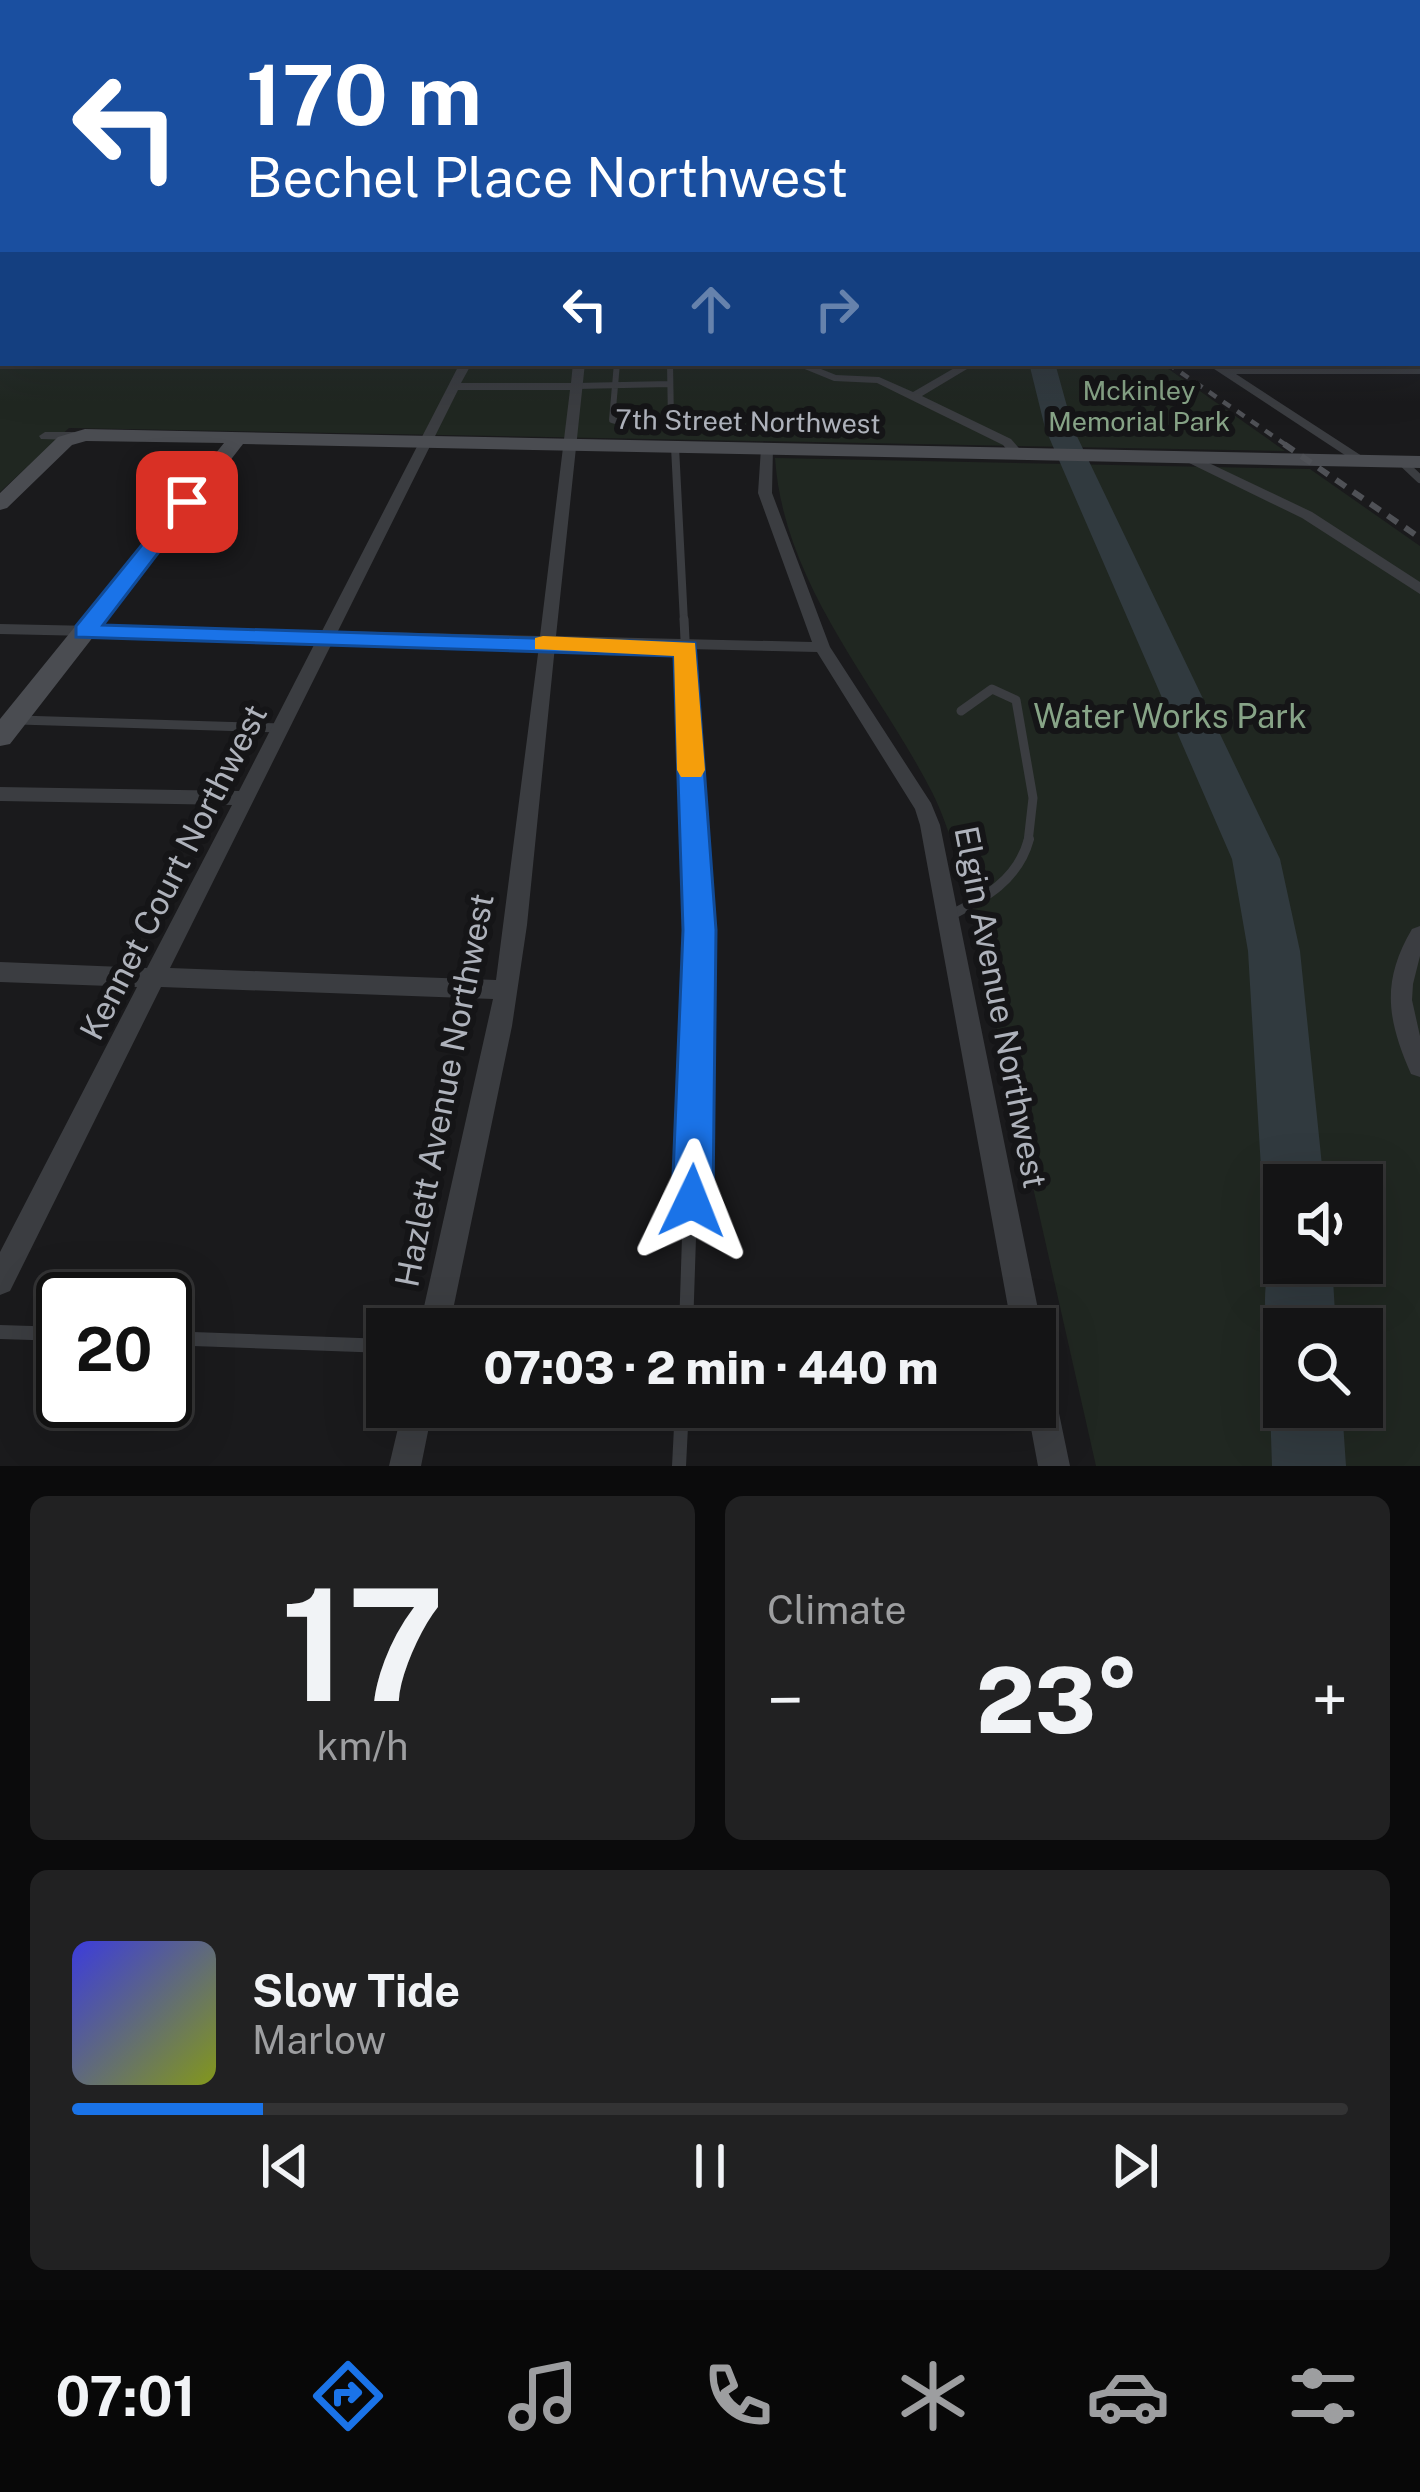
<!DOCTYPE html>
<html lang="en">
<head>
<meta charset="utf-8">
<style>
  :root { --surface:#141415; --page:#212122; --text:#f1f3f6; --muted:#9d9ea0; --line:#333334; --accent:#1a73e8 }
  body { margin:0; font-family:"Public Sans",sans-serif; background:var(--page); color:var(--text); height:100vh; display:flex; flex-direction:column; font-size:45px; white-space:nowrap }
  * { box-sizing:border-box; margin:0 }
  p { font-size:39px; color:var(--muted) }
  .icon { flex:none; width:66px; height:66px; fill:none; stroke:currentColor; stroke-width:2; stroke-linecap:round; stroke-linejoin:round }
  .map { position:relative; height:1466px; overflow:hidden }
  .details { display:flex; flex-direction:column; gap:30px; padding:30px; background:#0b0b0c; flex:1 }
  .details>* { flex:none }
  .top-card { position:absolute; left:0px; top:0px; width:1422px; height:366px; box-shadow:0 12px 48px #0002,0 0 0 3px var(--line); background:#1a4fa0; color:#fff; overflow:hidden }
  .buttons { position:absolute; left:1263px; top:1164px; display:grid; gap:24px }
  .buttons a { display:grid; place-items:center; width:120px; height:120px; border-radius:0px; background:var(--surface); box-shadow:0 12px 48px #0002,0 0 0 3px var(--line); font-size:60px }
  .speed { position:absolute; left:36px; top:1272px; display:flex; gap:24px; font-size:60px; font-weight:700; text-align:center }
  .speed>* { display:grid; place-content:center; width:156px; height:156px; border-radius:50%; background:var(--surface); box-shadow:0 12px 48px #0002,0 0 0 3px var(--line); line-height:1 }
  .speed .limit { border:6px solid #111; border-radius:18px; background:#fff; color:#111 }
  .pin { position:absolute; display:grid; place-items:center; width:102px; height:102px; color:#fff; margin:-51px; border-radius:24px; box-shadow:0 6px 18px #0006 }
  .me { position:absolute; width:132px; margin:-66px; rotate:2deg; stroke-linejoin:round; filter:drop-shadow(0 0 9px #0008) }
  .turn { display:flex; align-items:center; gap:42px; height:252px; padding:0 48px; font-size:54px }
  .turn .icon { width:156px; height:156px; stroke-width:2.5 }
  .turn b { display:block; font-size:84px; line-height:102px }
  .lanes { display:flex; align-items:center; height:114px; padding:0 48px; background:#0003; justify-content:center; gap:60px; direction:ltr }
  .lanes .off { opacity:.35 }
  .big { font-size:90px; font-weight:800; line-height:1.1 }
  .details .tile { flex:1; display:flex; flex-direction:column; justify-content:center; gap:18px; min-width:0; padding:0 42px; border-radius:18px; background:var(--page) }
  .details .dial { align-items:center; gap:0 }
  .dial b { font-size:156px; line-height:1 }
  .song { display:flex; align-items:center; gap:36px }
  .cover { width:144px; height:144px; border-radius:18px; background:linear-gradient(135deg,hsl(240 70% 55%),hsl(70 70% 35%)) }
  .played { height:12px; border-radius:6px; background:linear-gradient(90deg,var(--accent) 15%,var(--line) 15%) }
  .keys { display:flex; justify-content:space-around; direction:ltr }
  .heat { display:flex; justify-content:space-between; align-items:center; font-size:66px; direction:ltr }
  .details .tiles { flex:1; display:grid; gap:30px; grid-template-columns:1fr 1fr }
  .tile:last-child { grid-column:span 2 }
  .trip { position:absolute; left:366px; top:1308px; width:690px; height:120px; border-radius:0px; background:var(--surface); box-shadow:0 12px 48px #0002,0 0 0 3px var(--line); font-weight:800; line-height:120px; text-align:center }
  .dock { display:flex; height:192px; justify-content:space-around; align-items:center; background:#080808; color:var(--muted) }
  .dock .icon { width:84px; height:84px }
  .dock .active { color:var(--accent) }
  .dock b { font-size:54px; color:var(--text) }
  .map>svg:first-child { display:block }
  .green { fill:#202721; fill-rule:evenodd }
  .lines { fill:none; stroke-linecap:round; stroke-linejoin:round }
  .river { fill:#313a3f; fill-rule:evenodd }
  .lane-far4 { stroke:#3b3d41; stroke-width:6 }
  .lane-far3 { stroke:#3b3d41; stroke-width:8 }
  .lane-far2 { stroke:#3b3d41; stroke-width:9 }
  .lane-far1 { stroke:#3b3d41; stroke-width:10 }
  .lane { stroke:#3b3d41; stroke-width:14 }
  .street { fill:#3b3d41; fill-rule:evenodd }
  .secondary { fill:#4a4c51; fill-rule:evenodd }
  .rail-far1 { stroke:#4f5156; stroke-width:4.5; stroke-dasharray:9 8; stroke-linecap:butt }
  .rail { stroke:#4f5156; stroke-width:6; stroke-dasharray:12 9; stroke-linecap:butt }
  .route { fill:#1a73e8; stroke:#114b97; stroke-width:3 }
  .slow { fill:#f59e0b }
  .labels { text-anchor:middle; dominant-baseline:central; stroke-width:12; stroke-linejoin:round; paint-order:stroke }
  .far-park-label { font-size:27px; fill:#87a487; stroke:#151517 }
  .far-street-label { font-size:27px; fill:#aeb2bb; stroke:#151517 }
  .park-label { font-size:33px; fill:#87a487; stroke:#151517 }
  .street-label { font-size:33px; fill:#aeb2bb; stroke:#151517 }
</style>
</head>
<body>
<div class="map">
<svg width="1420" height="1466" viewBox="0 0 1420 1466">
  <rect width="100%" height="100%" fill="#1a1a1c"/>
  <path class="green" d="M0,196L3,363H1160L1285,451L69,428L0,492Z
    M775,458L1310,469L1420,546V1466H1096L960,864C951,841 944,816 933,794C877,684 784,587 775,458ZM1284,1185H1362V1263H1284ZM1284,1329H1362V1407H1284Z"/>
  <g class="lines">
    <path class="river" d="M1029,363H1055L1073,428L1280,859L1300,951L1324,1185H1284V1212L1271,1207L1262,1185L1248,951L1232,859L1045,428Z
      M1284,1237V1263H1332L1336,1329H1284V1356C1256,1333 1264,1270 1276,1240Z
      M1284,1380V1407H1342L1346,1466H1272L1270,1407Z"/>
    <path class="lane-far4" d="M617,363L612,420L641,427L671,422L670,363
      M576,386L670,384"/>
    <path class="lane-far3" d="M675,447L684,622
      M1402,462L1420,479"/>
    <path class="lane-far2" d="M684,619L695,842
      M961,711L992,689L1016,700L1033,798L1028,842
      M19,720L282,728"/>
    <path class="lane-far1" d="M949,916C985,898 1018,880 1029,839
      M693,1119L700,930L695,839"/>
    <path class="lane" d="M686,1329L693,1116
      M0,1332L63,1334
      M165,1338L387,1346
      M679,1466L682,1407"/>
    <path class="street" d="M1419,229H1420V235H1419Z
      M1419,270H1420V276H1419Z
      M1419,308H1420V315H1419Z
      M460,363H472L461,383H571L573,363H585L556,636L812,642L758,493L761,448L767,444L773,448L772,493L830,647L931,803L940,825L1042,1329L1037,1339L1035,1340V1329H1012L920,825L915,809L817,652L555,646L527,925L512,1026L449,1329H419L493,999L161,987L10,1291L0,1295V1252L137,987L0,982V962L147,968L232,805L0,801V787L239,791L316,641L0,634V624L322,631ZM458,390H570L540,636L338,631ZM333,641L539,646L496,980L170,968Z
      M790,363H806L836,375L879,377L913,392L963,363H977L922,396L1011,439L1025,455L1014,458L1003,445L877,383L834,381Z
      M1205,363H1219L1226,368H1420V374H1236L1365,458L1366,461L1360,465Z
      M45,432H74L80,436L74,440L41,439L39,436Z
      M1190,454L1312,512L1420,582V594L1302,518L1185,461V455Z
      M1420,926V956L1413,984L1412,1000L1420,1036V1077L1411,1074C1387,1019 1381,982 1412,929Z
      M1035,1355L1046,1359L1050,1370L1070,1466H1038L1027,1407H1035Z
      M403,1407H433L421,1466H389Z"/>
    <path class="secondary" d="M85,429L1420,456V468L243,444L10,744L0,746V719L224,443L86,441L72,445L7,508L0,510V493L58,437Z"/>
    <path class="rail-far1" d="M1167,363L1289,447"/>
    <path class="rail" d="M1284,444L1420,538"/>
  </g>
  <linearGradient id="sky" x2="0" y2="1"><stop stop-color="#0e0e0f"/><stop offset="0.49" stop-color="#383e4b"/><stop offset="1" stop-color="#383e4b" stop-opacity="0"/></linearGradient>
  <rect width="1420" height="402" fill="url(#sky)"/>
  <path class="route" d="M187,496L197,502L103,625L695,643L716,930L713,1201L707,1215L692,1221L678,1215L672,1201L683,930L674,656L76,637V626L180,498Z"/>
  <path class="slow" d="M543,636L695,643L705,770L701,777H681L677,770L674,656L535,649V638Z"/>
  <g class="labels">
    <g class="far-park-label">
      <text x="1139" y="390">Mckinley<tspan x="1139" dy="31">Memorial Park</tspan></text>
    </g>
    <g class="far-street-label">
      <text transform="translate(748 421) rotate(1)">7th Street Northwest</text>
    </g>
    <g class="park-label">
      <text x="1170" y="716">Water Works Park</text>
    </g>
    <g class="street-label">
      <text transform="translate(173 872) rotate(-63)">Kennet Court Northwest</text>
      <text transform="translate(1001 1007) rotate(79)">Elgin Avenue Northwest</text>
      <text transform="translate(444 1090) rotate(-79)">Hazlett Avenue Northwest</text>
    </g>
  </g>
</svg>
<div class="buttons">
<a><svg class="icon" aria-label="sound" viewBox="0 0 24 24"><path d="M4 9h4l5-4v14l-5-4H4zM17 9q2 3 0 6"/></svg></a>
<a><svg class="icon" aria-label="search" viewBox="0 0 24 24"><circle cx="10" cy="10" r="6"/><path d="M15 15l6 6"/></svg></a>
</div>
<div class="speed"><div class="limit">20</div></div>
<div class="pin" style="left:187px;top:502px;background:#d93025"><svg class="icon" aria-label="arrive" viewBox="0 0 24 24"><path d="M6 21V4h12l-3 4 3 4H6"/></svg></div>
<svg class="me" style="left:692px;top:1201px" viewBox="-20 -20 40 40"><path d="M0-17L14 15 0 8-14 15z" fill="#1a73e8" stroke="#fff" stroke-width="4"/></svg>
<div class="trip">07:03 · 2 min · 440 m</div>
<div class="top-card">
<div class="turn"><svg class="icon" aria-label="left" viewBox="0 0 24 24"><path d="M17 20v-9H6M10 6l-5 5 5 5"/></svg><div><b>170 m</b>Bechel Place Northwest</div></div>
<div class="lanes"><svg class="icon" aria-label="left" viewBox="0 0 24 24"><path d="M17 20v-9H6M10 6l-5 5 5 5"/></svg><svg class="icon off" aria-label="ahead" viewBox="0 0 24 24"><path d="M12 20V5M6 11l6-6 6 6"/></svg><svg class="icon off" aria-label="right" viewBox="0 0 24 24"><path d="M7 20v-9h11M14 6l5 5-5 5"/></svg></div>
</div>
</div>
<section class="details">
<div class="tiles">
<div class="tile dial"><b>17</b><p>km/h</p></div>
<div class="tile"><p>Climate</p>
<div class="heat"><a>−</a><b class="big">23°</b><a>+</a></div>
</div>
<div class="tile">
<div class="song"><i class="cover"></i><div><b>Slow Tide</b><p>Marlow</p></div></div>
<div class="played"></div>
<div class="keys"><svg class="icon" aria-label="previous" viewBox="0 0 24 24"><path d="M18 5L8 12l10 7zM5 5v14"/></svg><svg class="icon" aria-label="pause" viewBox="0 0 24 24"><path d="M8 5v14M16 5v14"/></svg><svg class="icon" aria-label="next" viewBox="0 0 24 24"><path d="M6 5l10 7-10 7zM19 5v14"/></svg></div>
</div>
</div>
</section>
<nav class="dock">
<b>07:01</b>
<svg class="icon active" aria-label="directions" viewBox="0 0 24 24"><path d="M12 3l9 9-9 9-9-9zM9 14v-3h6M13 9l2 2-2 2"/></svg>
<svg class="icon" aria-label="music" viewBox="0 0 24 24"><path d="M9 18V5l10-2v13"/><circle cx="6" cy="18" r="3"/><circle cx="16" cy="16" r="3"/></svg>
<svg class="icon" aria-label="phone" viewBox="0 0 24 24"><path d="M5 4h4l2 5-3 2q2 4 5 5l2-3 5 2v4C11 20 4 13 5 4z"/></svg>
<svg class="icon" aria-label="climate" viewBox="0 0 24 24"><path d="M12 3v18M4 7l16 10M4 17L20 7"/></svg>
<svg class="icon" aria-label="car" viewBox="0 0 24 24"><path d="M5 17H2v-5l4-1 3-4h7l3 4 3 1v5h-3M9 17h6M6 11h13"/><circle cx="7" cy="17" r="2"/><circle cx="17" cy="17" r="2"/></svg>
<svg class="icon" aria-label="filters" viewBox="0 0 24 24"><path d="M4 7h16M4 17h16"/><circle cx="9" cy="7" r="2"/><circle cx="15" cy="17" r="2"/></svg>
</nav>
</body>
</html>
